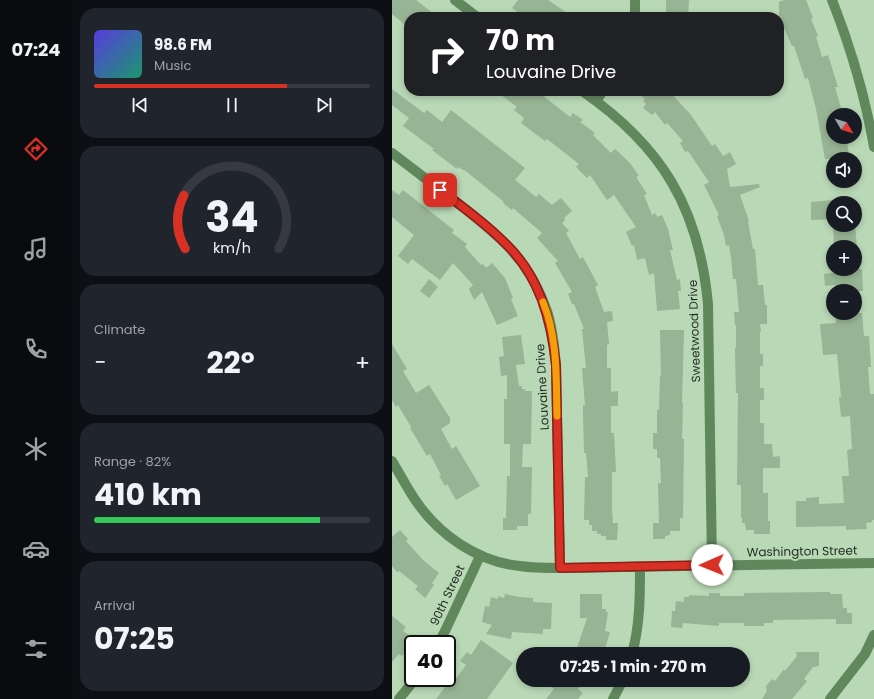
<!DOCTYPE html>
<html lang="en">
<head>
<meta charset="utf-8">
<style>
  :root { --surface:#171b24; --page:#20242c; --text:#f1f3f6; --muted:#9ea1a6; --line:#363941; --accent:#d93025 }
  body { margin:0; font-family:Poppins,sans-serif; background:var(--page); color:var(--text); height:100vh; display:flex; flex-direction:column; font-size:15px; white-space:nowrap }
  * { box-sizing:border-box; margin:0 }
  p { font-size:13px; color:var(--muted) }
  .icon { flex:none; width:22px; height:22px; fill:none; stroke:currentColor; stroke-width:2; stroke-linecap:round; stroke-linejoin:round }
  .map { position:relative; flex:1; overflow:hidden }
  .drawer { display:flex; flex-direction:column; gap:8px; padding:8px; background:#0d0f14; width:320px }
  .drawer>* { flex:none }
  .hud { position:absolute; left:12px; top:12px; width:380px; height:84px; border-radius:16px; box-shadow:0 2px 6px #0003; background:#202124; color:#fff; overflow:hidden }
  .needle { width:26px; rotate:128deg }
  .controls { position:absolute; left:434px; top:108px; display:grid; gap:8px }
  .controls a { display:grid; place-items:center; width:36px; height:36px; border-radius:50%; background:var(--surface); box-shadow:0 2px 6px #0003; font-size:20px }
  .speed { position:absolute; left:12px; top:635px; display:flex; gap:8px; font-size:20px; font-weight:700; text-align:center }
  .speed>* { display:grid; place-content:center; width:52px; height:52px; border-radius:50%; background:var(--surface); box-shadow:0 2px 6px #0003; line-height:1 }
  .speed .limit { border:2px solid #111; border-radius:6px; background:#fff; color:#111 }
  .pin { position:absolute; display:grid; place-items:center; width:34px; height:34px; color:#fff; margin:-17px; border-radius:8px; box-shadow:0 2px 6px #0006 }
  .me { position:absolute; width:44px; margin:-22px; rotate:269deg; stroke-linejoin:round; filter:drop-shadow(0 0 3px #0008) }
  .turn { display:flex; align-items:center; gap:14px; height:84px; padding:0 16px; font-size:18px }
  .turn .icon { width:52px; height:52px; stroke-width:2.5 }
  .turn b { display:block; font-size:28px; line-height:34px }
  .big { font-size:30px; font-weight:700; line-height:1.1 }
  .drawer .widget { flex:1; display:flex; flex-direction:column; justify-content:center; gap:6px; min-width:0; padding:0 14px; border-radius:16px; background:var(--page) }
  .drawer .dial { align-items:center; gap:0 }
  .dial svg { height:104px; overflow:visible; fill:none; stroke:var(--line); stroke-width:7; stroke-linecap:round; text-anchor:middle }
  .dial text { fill:var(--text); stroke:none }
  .song { display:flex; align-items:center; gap:12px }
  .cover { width:48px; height:48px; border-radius:6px; background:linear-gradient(135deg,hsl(250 70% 55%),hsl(160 70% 35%)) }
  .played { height:4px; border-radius:2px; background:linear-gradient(90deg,var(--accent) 70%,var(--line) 70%) }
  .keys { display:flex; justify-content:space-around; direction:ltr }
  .heat { display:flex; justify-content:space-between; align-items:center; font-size:22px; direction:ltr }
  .charge { height:6px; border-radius:3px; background:linear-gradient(90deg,#34c759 82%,var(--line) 0) }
  .trip { position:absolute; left:124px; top:647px; width:234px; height:40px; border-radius:20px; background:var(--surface); box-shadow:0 2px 6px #0003; font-weight:700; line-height:40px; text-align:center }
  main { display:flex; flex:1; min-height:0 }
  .menu { display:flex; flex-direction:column; width:72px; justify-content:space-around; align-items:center; background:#090b0e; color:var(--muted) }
  .menu .icon { width:28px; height:28px }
  .menu .selected { color:var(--accent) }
  .menu b { font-size:18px; color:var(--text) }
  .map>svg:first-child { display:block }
  .building { fill:#97b494 }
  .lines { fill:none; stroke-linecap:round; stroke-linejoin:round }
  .minor { stroke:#61885d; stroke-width:10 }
  .route-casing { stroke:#8d1f18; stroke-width:10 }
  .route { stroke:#d93025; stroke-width:7 }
  .slow { stroke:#f59e0b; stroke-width:7 }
  .labels { text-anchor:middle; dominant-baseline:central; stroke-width:4; stroke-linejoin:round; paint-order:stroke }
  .street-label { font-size:12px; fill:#1f2a1e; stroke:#b9d8b6 }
</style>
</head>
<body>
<main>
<nav class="menu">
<b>07:24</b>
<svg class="icon selected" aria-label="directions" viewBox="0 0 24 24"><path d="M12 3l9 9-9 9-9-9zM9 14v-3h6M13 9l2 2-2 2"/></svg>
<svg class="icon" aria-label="music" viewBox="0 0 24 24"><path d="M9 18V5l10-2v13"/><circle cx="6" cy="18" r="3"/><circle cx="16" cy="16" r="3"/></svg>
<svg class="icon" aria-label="phone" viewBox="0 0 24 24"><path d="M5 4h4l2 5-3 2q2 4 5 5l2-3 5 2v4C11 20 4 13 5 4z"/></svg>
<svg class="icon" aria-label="climate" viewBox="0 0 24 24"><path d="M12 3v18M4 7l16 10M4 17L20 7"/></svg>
<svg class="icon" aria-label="car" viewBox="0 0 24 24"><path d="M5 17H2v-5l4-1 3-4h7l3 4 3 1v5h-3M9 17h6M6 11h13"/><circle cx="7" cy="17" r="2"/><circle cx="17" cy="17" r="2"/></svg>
<svg class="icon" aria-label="filters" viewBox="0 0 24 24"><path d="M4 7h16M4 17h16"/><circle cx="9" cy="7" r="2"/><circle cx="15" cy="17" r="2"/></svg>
</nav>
<section class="drawer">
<div class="widget">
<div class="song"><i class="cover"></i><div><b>98.6 FM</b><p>Music</p></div></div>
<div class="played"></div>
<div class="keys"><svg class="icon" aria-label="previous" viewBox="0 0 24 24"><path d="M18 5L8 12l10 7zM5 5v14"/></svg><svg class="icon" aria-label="pause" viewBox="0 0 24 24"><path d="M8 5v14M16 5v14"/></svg><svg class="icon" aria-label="next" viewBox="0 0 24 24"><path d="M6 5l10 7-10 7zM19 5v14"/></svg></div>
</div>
<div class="widget dial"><svg viewBox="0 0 100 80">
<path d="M14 69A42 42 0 1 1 86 69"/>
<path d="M14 69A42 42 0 0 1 13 28" stroke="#d93025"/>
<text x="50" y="56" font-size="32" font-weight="700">34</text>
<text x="50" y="72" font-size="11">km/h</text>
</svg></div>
<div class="widget"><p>Climate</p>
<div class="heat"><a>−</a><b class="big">22°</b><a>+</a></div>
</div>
<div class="widget"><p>Range · 82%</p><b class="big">410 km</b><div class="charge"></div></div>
<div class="widget"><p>Arrival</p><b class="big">07:25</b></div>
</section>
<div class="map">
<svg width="482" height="699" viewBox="0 0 482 699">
  <rect width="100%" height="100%" fill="#b9d8b6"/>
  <path class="building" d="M0,0H24L46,17H17V28L0,14Z
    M126,0H156L181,17H132L120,8Z
    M274,0H297L296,17H274Z
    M392,0H414L421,18L419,19L426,36L424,37L430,57L436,55L446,87H443L451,115H441V137H454L458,159H433L424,109L416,78L413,79L402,46H400L391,26L387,27V2Z
    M0,89L32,113L35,110L50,122L59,110L133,168L123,180L144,197L147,194L160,205L169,198L180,211L172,218L173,220L170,223L177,231L174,233L188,259L191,257L206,285L203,287L212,312L220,311L221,321L215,322L217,344L215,345V368H219V392L226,391V406H219V433H222L224,472H220V510L221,523H226L225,540H214V536H209V534H205V531H200V525H197V520H192L193,477H196L194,453H192L191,413V405H193L190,368H194L190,329H192L182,304H180L176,294L180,292L163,263L166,261L145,238L150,233L121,208L120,210L111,203L112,202L75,172L66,167L65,169L40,150L42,149L11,126L17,118L0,105Z
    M104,91H142L149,96L150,95L178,117L181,113L191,120L188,122L203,133L201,135L219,153L223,149L238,163L247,176L244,177L255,194L252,195L260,215L263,213L265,217L270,215L276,229L281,250H278L285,280L288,279L289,291H286L288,309L265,311L262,273L257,275L253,258L245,260L242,245L240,246L234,232L244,227L222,195L215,200L198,175L195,178L184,167L187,164L155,139L153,141L129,123L132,118L122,110L125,107Z
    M243,91H277L299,115L320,146L323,144L331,156L338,152L344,164L335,169L338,187L367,184L368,187L348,195L357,221L356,222L361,249H363L366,285H371L373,305H375V324H368L369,332H368V354H371V366H368V388H372V400H368V423H372V444H380L381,457L388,456V468H371V493H376V521H378V534H362V530H354L353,523H350V518H349V485H345L346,393H344L343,348H344V325H343L342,312H347L344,279H341L339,257L337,245L334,246L332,235L325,216L327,215L312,185L317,182L296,151L293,152L288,143L291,141L275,123L273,125L263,112L260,115L251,108L254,104L251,101L253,99Z
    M0,190L7,195L11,190L62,230L60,233L75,244L73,247L89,265L91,264L94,268L100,263L113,278L121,298L119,299L126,316L105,325L90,292L82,300L77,289L81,285L61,263L48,280L20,259L16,264L6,256L22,235L0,217Z
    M441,200V219L419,220V202Z
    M441,225H463L465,247H442Z
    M441,269H470L471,291H443V285L433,286L432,274L442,273Z
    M37,279L46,287L37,298L28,291Z
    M443,313H470L472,336H477L479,367H476L478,394H482V520H480V522L474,523L475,529L454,530V526L404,527V501H414V498L427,497V504L452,503L450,476H457L455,450L460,449L458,416L449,417L447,397H449L445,354L431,355L428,324L444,323Z
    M268,330H292L290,403H291L290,439H292L291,518H288V531H278V535L273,536V539H261V523H267L266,483H269L268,458H265V449H261V433H265V410H267L268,375L269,376Z
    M129,335L133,364L124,365L127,386H130V389H133V391H140L139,444H131L130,467H140L139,514H136V526H125V530H111V518H114L115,476H118V444H112V399H115V375L109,376L107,357L112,356L110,337Z
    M0,344L15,369L11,371L24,393L37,385L58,418V423L49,429L60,449L64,446L88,486L64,500L55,484L53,486L47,476L49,475L38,454L35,456L18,428L19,427L6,405L4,407L0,400Z
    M8,530L16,539L14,541L31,560L47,573L40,583L42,585L33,598L23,589L26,586L7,571L5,572L0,566V537Z
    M438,592V594H450L451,608H455V613H460V624H444V619L381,620V623H372V626H352V623H327V626L291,623L290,628L279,627L280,611H283L284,601L292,602V597H297V595L317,596V593H328V596H352V593Z
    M113,594L127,597L141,598V602L160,603L159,629H151V634L120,632L119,639L94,634L100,625L90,622L93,606L97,607L99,597L106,599V596L112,598Z
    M188,594H210V609H214V612H216L213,631L218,632L213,649L210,648L209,651L207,650L205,654H183L195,618H188Z
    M0,616L14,627L11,631L21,638L15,646L17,647L10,656L7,654L0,662Z
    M89,640L121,663L95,699H44L57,682L60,684L74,665L68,661L75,652L79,655Z
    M404,652H427V666L421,667L412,679L415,681L400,699H370L375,691L374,686L380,679L383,681L392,669L393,671L405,656Z
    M164,680H183L190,684L186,689L191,693L186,699H154L162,689L159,687Z"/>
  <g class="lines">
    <path class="minor" d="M63,0L85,17
      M440,0C459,48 473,96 482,147
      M243,17V0
      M190,91C270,146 307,208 316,304L320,565
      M204,101L211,91
      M0,153C21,169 42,185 63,201C105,234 137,258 155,311C161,328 162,347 164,365L168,568
      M0,461C8,474 15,488 24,501C47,535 86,562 128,566C141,568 154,568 168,568L482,563
      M46,644L54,629L88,556
      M240,654C248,625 248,596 248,567
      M7,699L24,678
      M221,699L231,680
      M438,699L473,654L482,635"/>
  </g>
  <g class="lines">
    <defs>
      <path id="route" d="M48,190C71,207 94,224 114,244C148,277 159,320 164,365L168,568L320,565"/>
    </defs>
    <use href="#route" class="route-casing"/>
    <use href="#route" class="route"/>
    <path class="slow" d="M151,302C166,338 164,378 165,416"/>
  </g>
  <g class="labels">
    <g class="street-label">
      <text transform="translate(302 331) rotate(-92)">Sweetwood Drive</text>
      <text transform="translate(150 387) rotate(-93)">Louvaine Drive</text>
      <text transform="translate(410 551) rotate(-1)">Washington Street</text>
      <text transform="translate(55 595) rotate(-65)">90th Street</text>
    </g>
  </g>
</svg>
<div class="controls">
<a><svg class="needle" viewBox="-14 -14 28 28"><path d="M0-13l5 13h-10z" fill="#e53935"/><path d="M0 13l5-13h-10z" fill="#9ea1a6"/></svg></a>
<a><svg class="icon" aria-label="sound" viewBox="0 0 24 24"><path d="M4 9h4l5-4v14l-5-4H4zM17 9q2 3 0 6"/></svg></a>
<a><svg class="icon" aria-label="search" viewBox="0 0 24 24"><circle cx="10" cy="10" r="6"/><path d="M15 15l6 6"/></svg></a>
<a>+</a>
<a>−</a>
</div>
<div class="speed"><div class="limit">40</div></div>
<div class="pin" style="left:48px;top:190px;background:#d93025"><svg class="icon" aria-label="arrive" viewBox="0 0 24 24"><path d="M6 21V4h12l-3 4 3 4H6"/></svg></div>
<svg class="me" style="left:320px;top:565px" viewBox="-20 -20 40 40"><circle r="19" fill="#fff"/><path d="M0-13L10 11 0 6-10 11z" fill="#d93025"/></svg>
<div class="trip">07:25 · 1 min · 270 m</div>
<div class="hud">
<div class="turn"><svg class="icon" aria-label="right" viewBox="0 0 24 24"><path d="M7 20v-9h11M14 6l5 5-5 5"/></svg><div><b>70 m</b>Louvaine Drive</div></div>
</div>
</div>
</main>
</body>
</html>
